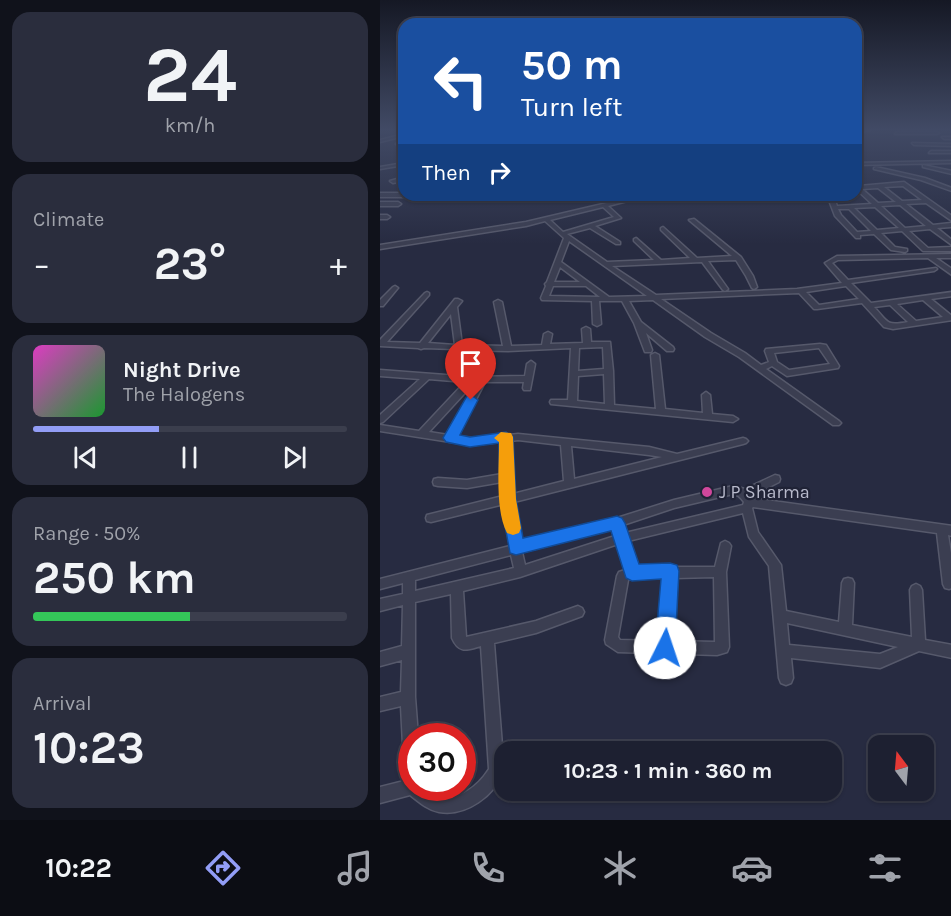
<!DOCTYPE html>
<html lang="en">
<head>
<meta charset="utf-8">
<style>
  :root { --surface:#1d2031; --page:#2a2d3d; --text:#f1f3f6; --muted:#a0a3ab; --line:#3b3e4d; --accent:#929df6 }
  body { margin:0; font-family:Karla,sans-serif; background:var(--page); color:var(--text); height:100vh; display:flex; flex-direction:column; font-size:22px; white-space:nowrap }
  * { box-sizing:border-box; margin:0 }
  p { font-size:20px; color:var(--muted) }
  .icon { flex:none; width:33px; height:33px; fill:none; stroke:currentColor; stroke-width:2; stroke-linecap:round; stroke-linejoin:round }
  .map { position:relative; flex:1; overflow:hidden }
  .panel { display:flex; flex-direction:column; gap:12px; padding:12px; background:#10121b; width:380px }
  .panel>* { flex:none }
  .banner { position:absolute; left:18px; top:18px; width:464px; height:183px; border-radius:18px; box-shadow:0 2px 4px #0004,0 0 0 2px var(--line); background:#1a4fa0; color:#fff; overflow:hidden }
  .needle { width:39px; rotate:344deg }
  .fabs { position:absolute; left:488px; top:735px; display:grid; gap:12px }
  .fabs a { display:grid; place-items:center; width:66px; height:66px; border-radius:12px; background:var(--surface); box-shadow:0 2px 4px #0004,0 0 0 2px var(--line); font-size:30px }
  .speed { position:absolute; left:18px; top:723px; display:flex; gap:12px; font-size:30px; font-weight:700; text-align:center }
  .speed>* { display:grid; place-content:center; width:78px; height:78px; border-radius:50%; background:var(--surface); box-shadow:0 2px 4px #0004,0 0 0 2px var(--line); line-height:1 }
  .speed .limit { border:9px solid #d22; background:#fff; color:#111 }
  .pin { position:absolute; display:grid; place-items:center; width:51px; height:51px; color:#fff; margin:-62px -26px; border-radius:50% 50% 50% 0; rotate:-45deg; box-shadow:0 0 6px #0007 }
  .pin .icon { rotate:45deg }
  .me { position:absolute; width:66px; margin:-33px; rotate:4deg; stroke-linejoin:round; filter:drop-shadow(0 0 4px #0008) }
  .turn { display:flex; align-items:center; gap:21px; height:126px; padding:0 24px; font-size:27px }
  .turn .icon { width:78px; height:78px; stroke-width:2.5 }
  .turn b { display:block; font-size:42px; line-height:51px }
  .then { display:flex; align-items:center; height:57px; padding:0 24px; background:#0003; gap:12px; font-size:22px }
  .big { font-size:45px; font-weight:700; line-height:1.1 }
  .panel .tile { flex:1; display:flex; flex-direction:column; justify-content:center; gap:9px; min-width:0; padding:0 21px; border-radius:18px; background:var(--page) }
  .panel .dial { align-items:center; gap:0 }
  .dial b { font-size:78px; line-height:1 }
  .song { display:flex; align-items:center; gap:18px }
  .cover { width:72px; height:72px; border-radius:9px; background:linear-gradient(135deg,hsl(310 70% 55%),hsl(130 70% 35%)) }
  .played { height:6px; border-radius:3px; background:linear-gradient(90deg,var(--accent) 40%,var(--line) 40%) }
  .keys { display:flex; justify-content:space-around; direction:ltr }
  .heat { display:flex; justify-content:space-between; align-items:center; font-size:33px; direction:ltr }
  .charge { height:9px; border-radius:4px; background:linear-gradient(90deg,#34c759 50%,var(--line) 0) }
  .trip { position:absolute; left:114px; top:741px; width:348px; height:60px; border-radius:18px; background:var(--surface); box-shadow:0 2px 4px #0004,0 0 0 2px var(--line); font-weight:700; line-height:60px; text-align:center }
  .tabs { display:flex; height:96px; justify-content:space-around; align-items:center; background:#0c0d14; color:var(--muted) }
  .tabs .icon { width:42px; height:42px }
  .tabs .active { color:var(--accent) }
  .tabs b { font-size:27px; color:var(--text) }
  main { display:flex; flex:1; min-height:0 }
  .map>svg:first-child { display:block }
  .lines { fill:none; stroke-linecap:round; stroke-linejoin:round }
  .minor-casing { stroke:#56596b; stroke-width:3 }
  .minor { fill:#3b3e51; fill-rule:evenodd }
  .route { fill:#1a73e8; stroke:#114b97; stroke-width:1.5 }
  .slow { fill:#f59e0b }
  .hotel-dot { fill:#d1479c; stroke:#202336; stroke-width:2 }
  .labels { text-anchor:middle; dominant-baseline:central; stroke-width:4.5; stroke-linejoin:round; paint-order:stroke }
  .poi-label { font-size:18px; fill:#b8bacb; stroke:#202336; text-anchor:start }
</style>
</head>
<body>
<main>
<section class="panel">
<div class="tile dial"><b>24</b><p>km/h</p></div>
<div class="tile"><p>Climate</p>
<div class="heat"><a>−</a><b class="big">23°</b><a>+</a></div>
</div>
<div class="tile">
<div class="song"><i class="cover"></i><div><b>Night Drive</b><p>The Halogens</p></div></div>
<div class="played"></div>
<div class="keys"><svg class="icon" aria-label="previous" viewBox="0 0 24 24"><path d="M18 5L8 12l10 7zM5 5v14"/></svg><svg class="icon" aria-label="pause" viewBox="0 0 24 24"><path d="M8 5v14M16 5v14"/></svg><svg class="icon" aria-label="next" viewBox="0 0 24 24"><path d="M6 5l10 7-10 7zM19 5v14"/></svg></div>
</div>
<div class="tile"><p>Range · 50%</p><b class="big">250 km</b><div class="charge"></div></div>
<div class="tile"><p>Arrival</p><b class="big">10:23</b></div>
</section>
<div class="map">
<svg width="572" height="820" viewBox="0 0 572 820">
  <rect width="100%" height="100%" fill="#272b41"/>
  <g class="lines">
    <defs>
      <path id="minor" d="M483,130H490L476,133V131Z
        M517,132H557L559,133L557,134H515Z
        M24,134V136L0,142V140Z
        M562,137H572V139H564Z
        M18,142L24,144V147L16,144Z
        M532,143L572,144V146L534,145Z
        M551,151H572V153H549Z
        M572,161V163L476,165V163Z
        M24,163V165L0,169V167Z
        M543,165L572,171V174L543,167Z
        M496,167L545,178L572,188V191L541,180L494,169V168Z
        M24,177V181L13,183L10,181Z
        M524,182L572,216V221L546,203L526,204L553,225L572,223V227L557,228L572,240V245L550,229L529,231L548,248L572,247V251H543L522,231L501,233L515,247L527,249V251L525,252L511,250L494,234L480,235V238H476L455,216L447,195H453L457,206L492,204L476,189V185L479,186ZM523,186L542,200L522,201L504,187ZM498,188L516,202L498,203L482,189ZM520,205L546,226L525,228L501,206ZM495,207L519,228L497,230L474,208ZM458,209H469L491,231L477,232L461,215Z
        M0,193H23L26,195L23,197H0Z
        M261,195H271L228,206L241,218L215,226L240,242V244H236L210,228L187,234L227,262L274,260L254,241V239L256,238L281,260L310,258L281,230V228L283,227L317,258L352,256L309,220L314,219L361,257L373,276L377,287L374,289L372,288L366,276L356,260L328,261L348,289L345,291L343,290L322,262L232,266L276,295L417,289L462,283L445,263L457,256L572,254V258H556L572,269V275L548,258L458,260L452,263L468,280L556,268L557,269L554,271L471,283L491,303L572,292V296L551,299L572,316V320L513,329L504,327L482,303L437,309H434L419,293L281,299L331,333L365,353L381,365L389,362L385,351L386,349L440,344L446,345L459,366L458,368L407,376L392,366L386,369L459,421L461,423L459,425H453L359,357L325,337L273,300L249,301L261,322L293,347L294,349L293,351H287L266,333L272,350L271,352H265L254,323L242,301H219L221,324L217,326L213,324L212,301L162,300L161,298L166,286L165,284L167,282L184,238L165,221L146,226L0,249V245L146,222ZM223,207L234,217L183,232L170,220ZM189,241L267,296L229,297L181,262ZM180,267L200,282H174ZM173,286H206L220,297L169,296ZM466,286L479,299L439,305L426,292ZM543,300L563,317L536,321L517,304ZM510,305L528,322C506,326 509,323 494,307ZM439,348L450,364L409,370L397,362L394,353Z
        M0,202H18L21,204L18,206H0Z
        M0,215H7L10,217L7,219H0Z
        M15,286L18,288L17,289L3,306H0V300L13,287Z
        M47,292L49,293V295L7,342L40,343L75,299H78L82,301L77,307L82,345L123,346L114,302L118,300L122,302L131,346L162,345L164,334L168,332L172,334L170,344L203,343L202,329L206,327L210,329L211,342H230L233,371L234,405L276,409L271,355L275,353L279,355L285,409L323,413L322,395L326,392L330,395L332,414L353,416L358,419L353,422L171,404L170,402L171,400H188L191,348L128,351L83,350L79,351L75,349L44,348L41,349L38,348L0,346V340L45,293ZM71,314L75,345L48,343ZM223,347L224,369L198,371L199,348ZM224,374L225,404L197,401L198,376Z
        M151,361L155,364L150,390H144L143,388L144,382H105L77,436C97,440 118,436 138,434L269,447L297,454L363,438L366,439L368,441L366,443L363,444L134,502L141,543L237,518L294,500L353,486L365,489L395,475L399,476L400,479L399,482L371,496L372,498L572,526V536L568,535L572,559V588L569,589L565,588L563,584L557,533L373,507L372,508L378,532L401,565L406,611L459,622L462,583L464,579L468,578L472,579L474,583L472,625L532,637L530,590L532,586L536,584L540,586L542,590L545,640L572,645V658L539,651L500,668L411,658L413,678L411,683L406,685L401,683L399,678L389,566L369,537L363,513L248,541L256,568L286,567L290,566L294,567H335L341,543L345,541L349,543L351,546L346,572L349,647L347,652L337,655L238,652L226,644L225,640L237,576L239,572L245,570L238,544L140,577L83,591L86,637L156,621L198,606L202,608L204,612L202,616L156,633L114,643L124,771C115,795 86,817 59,812C48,810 39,802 30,795L0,803V787L32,779V788C35,788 42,786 46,788C50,789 53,794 58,796C78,803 99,785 109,769L101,646C87,650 79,654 72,638L71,594L35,602V697L38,736H32V772L27,770L24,765L21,706L0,711V697L21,692L22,660L0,666V652L22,646L23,605L0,611V599L23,594V583L0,589V579L130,546L124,504L51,522L47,521L46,518L47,515L123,496L122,482L87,488L58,486L54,485L53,482L54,479L58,478L87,480L122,474L121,442L90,445L0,431V425L39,431L85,382L49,379L3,422L0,423V415L40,379L0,376V370L92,377L145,376L147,364ZM94,383H96L68,435L49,432ZM138,440L181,445L184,481L133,494L131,441ZM191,446L269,455L282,457L194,479ZM353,494C358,494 361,498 364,502L363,505L245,533L243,525L294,508ZM233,529L235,536L145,565L142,552ZM131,555L134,568L35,591V580ZM334,577L335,642L292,641L295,578ZM252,578H284L279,641L240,640L238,637L248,580ZM407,623L518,647L500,654L409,645Z"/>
    </defs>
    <use href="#minor" class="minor-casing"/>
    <use href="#minor" class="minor"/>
  </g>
  <linearGradient id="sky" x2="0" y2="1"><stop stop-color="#151824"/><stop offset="0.53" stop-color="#414a65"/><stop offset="1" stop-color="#414a65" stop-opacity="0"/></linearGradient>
  <rect width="572" height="244" fill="url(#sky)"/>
  <path class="route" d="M91,395L98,400L80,435L90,437L126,432L133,437L136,499L143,538L237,516L242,518L245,523L259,564L290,563L297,565L299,571L295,648L292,655L285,658L278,655L275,648L281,579L252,581L246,578L231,531L136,555L130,553L120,499L119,443L90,447L66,442L63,438L87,396Z"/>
  <path class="slow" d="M121,432L131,433L133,437L136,499L141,528L139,533L133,535L127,533C115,510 119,468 119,442L114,438Z"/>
  <circle class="hotel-dot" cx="327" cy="492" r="6"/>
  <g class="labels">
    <g class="poi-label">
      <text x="339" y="492">J P Sharma</text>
    </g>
  </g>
</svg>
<div class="fabs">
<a><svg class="needle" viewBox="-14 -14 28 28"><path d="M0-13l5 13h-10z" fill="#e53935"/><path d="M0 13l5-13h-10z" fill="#a0a3ab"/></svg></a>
</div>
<div class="speed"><div class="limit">30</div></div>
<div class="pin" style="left:91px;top:400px;background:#d93025"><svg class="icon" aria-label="arrive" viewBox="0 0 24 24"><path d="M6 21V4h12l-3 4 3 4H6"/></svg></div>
<svg class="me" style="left:285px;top:648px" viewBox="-20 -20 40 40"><circle r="19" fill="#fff"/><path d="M0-13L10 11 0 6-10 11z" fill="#1a73e8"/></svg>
<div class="trip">10:23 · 1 min · 360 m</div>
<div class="banner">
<div class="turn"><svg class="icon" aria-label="left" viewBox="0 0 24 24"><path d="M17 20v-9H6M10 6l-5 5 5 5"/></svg><div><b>50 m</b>Turn left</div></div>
<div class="then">Then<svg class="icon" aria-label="right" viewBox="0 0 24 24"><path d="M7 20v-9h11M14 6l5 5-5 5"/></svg></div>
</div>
</div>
</main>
<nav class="tabs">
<b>10:22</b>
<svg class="icon active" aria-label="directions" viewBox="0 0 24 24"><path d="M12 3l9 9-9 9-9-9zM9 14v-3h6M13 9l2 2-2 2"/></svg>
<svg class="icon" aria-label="music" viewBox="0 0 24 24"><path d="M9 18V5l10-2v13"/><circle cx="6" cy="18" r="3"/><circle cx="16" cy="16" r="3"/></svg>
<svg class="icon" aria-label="phone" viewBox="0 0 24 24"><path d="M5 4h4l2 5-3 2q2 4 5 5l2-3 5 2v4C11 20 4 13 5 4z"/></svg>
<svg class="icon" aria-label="climate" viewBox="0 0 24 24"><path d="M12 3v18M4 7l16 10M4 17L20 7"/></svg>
<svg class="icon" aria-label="car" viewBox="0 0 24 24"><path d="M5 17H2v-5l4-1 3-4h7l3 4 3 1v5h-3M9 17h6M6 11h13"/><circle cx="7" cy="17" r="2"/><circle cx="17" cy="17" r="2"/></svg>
<svg class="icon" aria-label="filters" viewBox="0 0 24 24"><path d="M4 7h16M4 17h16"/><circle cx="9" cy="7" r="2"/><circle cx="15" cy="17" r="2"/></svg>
</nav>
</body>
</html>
